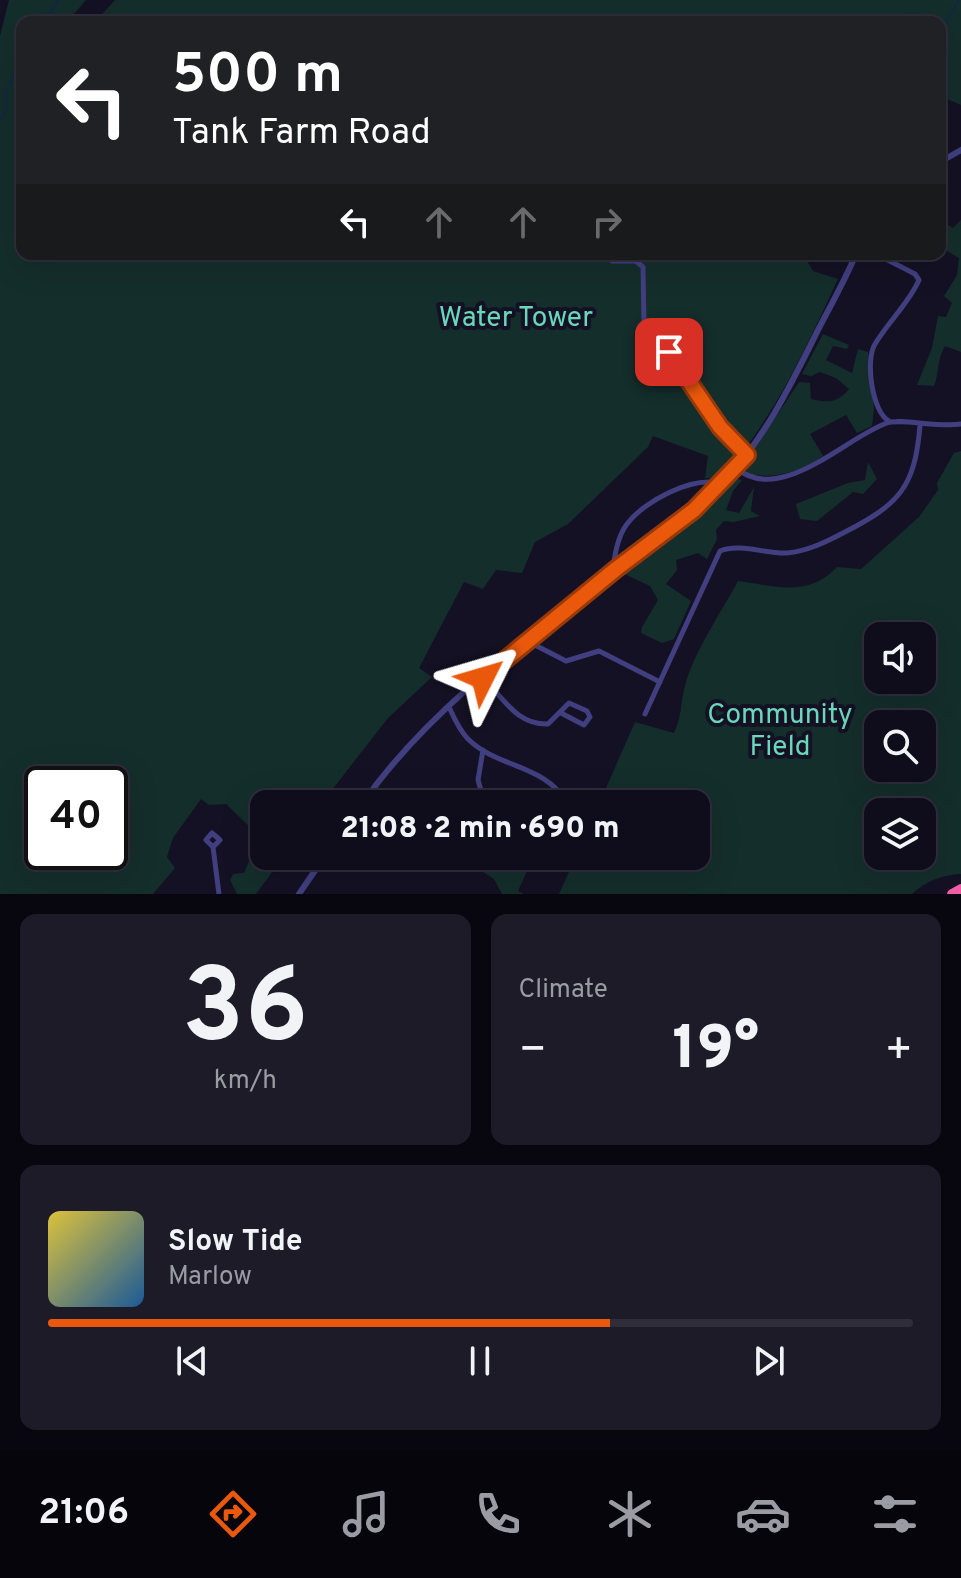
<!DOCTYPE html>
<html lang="en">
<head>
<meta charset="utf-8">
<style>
  :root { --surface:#0f0d1b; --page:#1d1b28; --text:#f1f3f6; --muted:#9b9ca3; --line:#2f2d3a; --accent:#ea580c }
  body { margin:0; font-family:Overpass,sans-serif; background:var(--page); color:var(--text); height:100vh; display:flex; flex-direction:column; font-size:30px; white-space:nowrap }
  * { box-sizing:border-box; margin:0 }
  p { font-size:26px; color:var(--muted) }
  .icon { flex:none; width:44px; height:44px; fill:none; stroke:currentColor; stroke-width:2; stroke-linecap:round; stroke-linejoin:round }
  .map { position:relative; height:894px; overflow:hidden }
  .details { display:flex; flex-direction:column; gap:20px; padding:20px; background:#08070f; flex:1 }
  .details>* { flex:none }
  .guide { position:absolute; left:16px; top:16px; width:930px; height:244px; border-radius:16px; box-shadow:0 8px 32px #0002,0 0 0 2px var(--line); background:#202124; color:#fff; overflow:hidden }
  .tools { position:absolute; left:864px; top:622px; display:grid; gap:16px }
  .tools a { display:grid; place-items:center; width:72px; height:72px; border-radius:16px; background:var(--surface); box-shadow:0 8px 32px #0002,0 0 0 2px var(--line); font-size:40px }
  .speed { position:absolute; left:24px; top:766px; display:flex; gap:16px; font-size:40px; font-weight:700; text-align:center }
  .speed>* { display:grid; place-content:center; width:104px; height:104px; border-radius:50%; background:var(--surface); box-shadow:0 8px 32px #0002,0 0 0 2px var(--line); line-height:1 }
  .speed .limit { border:4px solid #111; border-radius:12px; background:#fff; color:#111 }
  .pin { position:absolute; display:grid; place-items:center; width:68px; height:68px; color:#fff; margin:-34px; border-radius:16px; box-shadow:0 4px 12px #0006 }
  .me { position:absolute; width:88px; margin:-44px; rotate:50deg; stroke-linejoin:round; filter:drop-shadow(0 0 6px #0008) }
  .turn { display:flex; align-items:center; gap:28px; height:168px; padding:0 24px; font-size:36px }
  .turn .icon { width:104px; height:104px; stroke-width:2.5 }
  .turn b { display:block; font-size:56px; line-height:68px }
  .lanes { display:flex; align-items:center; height:76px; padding:0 24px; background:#0003; justify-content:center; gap:40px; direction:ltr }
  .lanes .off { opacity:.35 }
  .big { font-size:60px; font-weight:800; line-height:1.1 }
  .details .widget { flex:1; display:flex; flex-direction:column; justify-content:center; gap:12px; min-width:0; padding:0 28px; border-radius:16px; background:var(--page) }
  .details .dial { align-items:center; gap:0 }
  .dial b { font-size:104px; line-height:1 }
  .song { display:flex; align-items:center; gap:24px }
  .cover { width:96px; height:96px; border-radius:12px; background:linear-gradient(135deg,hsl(50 70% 55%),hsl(210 70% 35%)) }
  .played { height:8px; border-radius:4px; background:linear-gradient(90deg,var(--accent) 65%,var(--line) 65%) }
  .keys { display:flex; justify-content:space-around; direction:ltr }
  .heat { display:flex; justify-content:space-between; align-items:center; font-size:44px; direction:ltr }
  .details .tiles { flex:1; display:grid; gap:20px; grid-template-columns:1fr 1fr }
  .widget:last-child { grid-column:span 2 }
  .trip { position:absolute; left:250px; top:790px; width:460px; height:80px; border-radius:16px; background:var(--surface); box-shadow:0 8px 32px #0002,0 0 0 2px var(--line); font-weight:800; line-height:80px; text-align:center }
  .tab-bar { display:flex; height:128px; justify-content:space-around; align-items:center; background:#06050b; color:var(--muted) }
  .tab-bar .icon { width:56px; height:56px }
  .tab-bar .active { color:var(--accent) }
  .tab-bar b { font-size:36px; color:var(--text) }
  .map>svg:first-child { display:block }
  .green { fill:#142e2c; fill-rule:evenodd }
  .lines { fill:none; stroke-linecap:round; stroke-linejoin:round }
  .stream { stroke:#122747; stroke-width:2 }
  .minor { stroke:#413f7f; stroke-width:5 }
  .tertiary { stroke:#413f7f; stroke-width:6 }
  .motorway { stroke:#f25ba5; stroke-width:10 }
  .route-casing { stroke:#983908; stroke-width:20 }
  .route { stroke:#ea580c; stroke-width:14 }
  .labels { text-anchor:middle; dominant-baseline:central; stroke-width:8; stroke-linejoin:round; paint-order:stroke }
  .park-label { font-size:28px; fill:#68d7ba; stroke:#141124 }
</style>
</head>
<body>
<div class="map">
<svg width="961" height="894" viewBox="0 0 961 894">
  <rect width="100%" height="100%" fill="#141124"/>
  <path class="green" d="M9,0H86L67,22H22V254H803L813,271L838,279C805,350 773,421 720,479L705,478L708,456L653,436L648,447L568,524L535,542L522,573L496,570L483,589L464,582L419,668L432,677L388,718L321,804H264V856H284L256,894H237L230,880L233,874L244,873L252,854L255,832L226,804L209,805L201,799L173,838L167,857L175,868L153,894H0V36ZM42,784H110V852H42Z
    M115,0H961V105L940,96V22H95Z
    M940,220L953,228L961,220V352L945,346C936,363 940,371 934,386L917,385L932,348L938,316L946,317L952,303L944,296L957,275L959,258L940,247Z
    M823,334L849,345L847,349L833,346L826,360L852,373L858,349L868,352L874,409L872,426L857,433L846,415L810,434L823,456C802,471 772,481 747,473L745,463L799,382L810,383L811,399C829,403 837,403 849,389L836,378L820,372L811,376L802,374Z
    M961,451V874C942,875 926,881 912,894H559L576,856H696V804H599L635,722L674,733C682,715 680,708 684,690C691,656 721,613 738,581C777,586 807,598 837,567L861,569L919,517L938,490L937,483L954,453ZM878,636H922V680H878ZM878,724H922V768H878ZM922,812V856H878V812Z
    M868,462L877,479L863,494L853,492L817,521L800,519L796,504L848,483L865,480Z
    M735,478L742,480L733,491L726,510L739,513L754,487L751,511L760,516L734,522L724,521L716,530L717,539L707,559L698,553L676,560L677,570L666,584L691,601L674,639L662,643L641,633L642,627L658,600L650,586L620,572C663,545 700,514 735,478Z
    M458,856H499L527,871L518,891L524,894H502L494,879Z"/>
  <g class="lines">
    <path class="stream" d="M45,22L58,0
      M940,31L959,0
      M0,121L5,110L6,89L22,62"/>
    <path class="minor" d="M605,254L612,261H636L643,267L644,328L679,363L720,427L747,455
      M876,254L915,274L919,280C909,303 888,322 875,344C865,360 872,412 889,421
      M736,468C781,506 846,437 887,423C901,418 939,428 961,424
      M612,572C615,556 617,537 627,524C644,501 694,475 721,484
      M527,641L566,661L599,651L660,682
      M483,678C503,697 516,725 548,724L569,703L587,711L590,717L584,725L561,713
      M449,707C454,718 459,730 468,739C497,768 548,765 567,804
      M645,714L720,551C740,543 766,554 787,553C808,551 826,542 845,532C899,504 915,488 920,425
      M483,750L478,780L485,804
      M213,847L220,840L212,833L206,840L213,847L219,894"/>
    <path class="tertiary" d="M940,162L961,150
      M362,804C426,712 525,640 614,571C649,543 687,520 718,488C763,442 790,387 818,330C831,305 845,280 856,254
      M299,894L325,856"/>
    <path class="motorway" d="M952,894L961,889"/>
  </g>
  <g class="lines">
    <defs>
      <path id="route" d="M483,678L616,569L694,510L747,455L720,427L669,352"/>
    </defs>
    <use href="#route" class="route-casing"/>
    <use href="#route" class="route"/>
  </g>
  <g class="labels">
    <g class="park-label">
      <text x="516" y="319">Water Tower</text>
      <text x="780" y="716">Community<tspan x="780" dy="32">Field</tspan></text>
    </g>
  </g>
</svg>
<div class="tools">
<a><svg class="icon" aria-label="sound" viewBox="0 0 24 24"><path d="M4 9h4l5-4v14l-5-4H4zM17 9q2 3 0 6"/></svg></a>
<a><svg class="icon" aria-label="search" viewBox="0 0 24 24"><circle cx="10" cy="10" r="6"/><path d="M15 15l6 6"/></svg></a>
<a><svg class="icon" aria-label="layers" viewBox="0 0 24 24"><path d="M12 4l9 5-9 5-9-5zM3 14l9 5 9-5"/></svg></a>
</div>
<div class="speed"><div class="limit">40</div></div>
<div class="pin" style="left:669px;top:352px;background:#d93025"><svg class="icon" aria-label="arrive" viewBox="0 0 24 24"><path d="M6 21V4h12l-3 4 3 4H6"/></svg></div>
<svg class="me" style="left:483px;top:678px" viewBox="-20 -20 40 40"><path d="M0-17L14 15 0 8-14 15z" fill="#ea580c" stroke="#fff" stroke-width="4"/></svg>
<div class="trip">21:08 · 2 min · 690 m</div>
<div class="guide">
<div class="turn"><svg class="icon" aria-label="left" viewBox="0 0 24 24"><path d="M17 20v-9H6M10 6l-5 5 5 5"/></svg><div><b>500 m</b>Tank Farm Road</div></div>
<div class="lanes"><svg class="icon" aria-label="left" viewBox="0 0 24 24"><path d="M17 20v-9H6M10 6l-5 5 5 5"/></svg><svg class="icon off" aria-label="ahead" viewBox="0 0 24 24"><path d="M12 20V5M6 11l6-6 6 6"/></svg><svg class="icon off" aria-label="ahead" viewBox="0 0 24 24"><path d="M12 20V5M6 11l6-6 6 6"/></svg><svg class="icon off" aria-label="right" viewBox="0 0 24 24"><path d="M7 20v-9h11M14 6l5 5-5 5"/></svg></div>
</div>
</div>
<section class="details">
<div class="tiles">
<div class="widget dial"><b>36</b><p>km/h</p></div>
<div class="widget"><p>Climate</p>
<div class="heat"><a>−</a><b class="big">19°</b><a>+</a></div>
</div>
<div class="widget">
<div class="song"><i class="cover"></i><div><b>Slow Tide</b><p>Marlow</p></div></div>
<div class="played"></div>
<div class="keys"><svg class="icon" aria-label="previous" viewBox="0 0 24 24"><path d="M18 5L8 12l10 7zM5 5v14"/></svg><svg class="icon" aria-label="pause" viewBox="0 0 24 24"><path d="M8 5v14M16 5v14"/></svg><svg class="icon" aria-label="next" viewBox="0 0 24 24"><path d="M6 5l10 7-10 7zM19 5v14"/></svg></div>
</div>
</div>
</section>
<nav class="tab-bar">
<b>21:06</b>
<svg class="icon active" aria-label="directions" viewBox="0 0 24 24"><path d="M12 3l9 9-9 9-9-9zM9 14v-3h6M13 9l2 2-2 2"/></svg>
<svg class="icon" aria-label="music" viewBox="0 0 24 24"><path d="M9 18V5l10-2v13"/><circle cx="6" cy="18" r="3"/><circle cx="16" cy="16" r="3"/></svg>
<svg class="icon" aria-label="phone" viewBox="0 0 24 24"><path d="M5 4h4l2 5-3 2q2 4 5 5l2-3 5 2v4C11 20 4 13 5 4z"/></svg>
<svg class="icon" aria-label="climate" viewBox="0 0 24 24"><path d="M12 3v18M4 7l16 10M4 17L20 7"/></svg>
<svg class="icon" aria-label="car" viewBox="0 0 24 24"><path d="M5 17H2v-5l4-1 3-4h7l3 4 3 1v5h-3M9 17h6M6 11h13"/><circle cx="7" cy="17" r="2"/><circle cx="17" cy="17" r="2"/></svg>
<svg class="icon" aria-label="filters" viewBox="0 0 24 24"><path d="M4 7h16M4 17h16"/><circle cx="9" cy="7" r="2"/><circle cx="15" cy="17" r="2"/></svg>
</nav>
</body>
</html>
